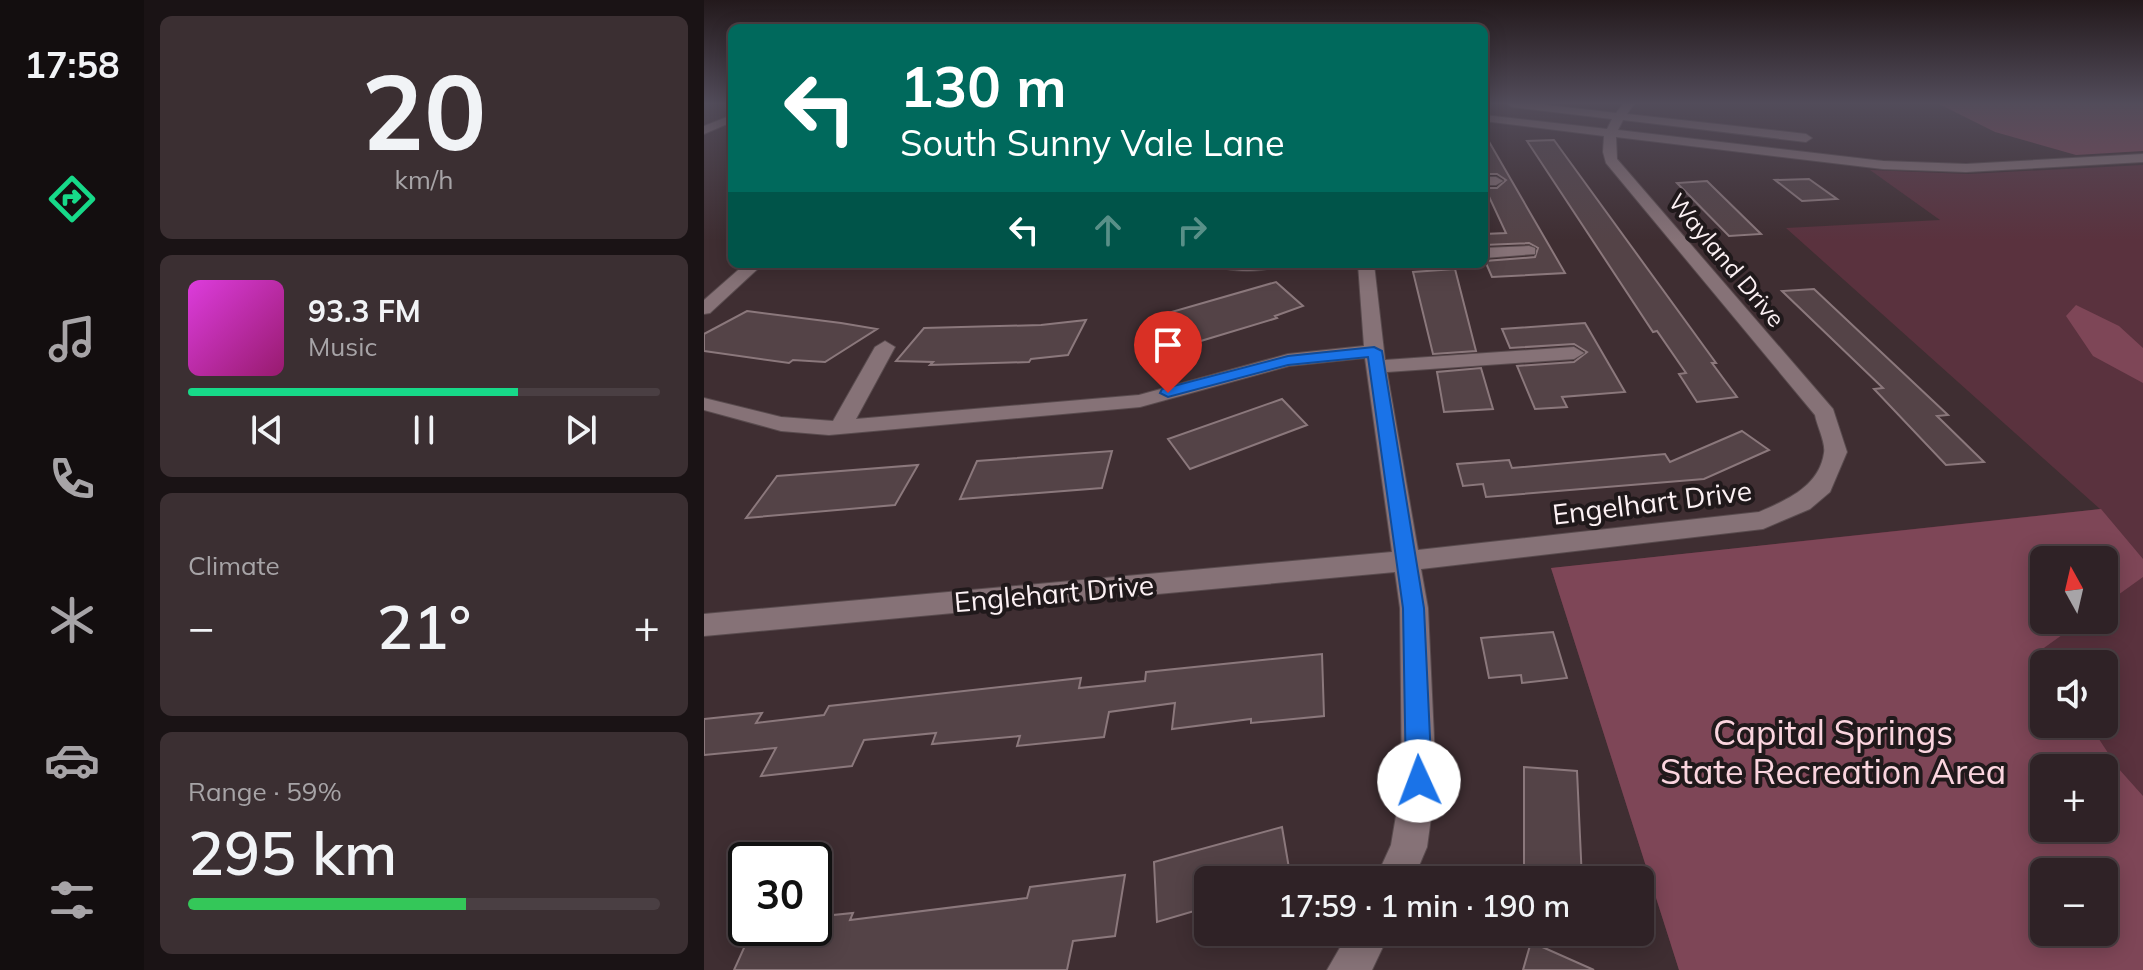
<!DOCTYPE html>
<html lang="en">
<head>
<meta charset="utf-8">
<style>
  :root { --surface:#2f2226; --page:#3b2f32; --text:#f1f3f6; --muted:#a7a4a7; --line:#4a3f43; --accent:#17d989 }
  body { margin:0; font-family:Mulish,sans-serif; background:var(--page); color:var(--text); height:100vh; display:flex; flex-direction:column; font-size:30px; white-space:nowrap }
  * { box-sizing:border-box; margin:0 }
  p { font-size:26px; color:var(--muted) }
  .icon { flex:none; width:44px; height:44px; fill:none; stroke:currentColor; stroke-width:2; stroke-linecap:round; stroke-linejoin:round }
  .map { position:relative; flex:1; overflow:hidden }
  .drawer { display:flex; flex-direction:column; gap:16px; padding:16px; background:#1a1315; width:560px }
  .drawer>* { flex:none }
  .hud { position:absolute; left:24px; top:24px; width:760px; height:244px; border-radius:12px; box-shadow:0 4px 20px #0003,0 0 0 2px var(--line); background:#00695c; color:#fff; overflow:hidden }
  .needle { width:52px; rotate:352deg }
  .fabs { position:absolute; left:1326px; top:546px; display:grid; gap:16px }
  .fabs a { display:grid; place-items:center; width:88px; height:88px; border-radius:12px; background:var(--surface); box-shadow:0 4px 20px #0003,0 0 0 2px var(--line); font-size:40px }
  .speed { position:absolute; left:24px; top:842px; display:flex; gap:16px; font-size:40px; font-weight:700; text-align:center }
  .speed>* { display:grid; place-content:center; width:104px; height:104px; border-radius:50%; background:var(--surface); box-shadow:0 4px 20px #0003,0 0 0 2px var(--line); line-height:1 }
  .speed .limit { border:4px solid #111; border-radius:12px; background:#fff; color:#111 }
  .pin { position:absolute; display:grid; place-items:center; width:68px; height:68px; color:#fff; margin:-82px -34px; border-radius:50% 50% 50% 0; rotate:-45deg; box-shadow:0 0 8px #0007 }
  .pin .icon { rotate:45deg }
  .me { position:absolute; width:88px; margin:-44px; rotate:358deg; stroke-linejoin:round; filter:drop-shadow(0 0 6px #0008) }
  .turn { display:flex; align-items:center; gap:28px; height:168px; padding:0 40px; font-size:36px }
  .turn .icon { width:104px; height:104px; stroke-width:2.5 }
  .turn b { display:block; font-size:56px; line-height:68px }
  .lanes { display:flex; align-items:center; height:76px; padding:0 40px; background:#0003; justify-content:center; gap:40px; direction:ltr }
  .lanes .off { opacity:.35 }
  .big { font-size:60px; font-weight:600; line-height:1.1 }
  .drawer .tile { flex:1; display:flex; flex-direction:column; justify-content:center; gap:12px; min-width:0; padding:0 28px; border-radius:12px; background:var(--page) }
  .drawer .dial { align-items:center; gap:0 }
  .dial b { font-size:104px; line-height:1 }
  .song { display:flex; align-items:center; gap:24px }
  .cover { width:96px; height:96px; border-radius:12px; background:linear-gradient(135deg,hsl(300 70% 55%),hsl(320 70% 35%)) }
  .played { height:8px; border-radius:4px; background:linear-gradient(90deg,var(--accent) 70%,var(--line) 70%) }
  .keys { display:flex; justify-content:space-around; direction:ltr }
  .heat { display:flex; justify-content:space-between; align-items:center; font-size:44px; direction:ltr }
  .charge { height:12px; border-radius:6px; background:linear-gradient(90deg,#34c759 59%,var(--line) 0) }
  .trip { position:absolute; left:490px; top:866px; width:460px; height:80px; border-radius:12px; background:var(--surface); box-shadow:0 4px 20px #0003,0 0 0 2px var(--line); font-weight:600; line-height:80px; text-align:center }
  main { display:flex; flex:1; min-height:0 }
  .tab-bar { display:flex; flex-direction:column; width:144px; justify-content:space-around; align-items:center; background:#130e0f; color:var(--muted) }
  .tab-bar .icon { width:56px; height:56px }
  .tab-bar .current { color:var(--accent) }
  .tab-bar b { font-size:36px; color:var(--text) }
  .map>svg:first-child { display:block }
  .green { fill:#5a323e; fill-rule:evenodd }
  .forest { fill:#7e4657; fill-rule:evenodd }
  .building { fill:#544347; stroke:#8b787c; stroke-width:2 }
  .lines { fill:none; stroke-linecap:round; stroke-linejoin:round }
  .minor-casing { stroke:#594b4e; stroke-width:2 }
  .minor { fill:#867277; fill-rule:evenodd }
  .route { fill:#1a73e8; stroke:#114b97; stroke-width:2 }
  .labels { text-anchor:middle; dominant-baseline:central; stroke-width:8; stroke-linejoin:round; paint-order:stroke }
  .far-street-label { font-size:24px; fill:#fcf1f4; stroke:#20191b }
  .street-label { font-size:28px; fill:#fcf1f4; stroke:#20191b }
  .near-park-label { font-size:34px; fill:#fbd5df; stroke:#20191b }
</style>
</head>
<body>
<main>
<nav class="tab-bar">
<b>17:58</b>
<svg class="icon current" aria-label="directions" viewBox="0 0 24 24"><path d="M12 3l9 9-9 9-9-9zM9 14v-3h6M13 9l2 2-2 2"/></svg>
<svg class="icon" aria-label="music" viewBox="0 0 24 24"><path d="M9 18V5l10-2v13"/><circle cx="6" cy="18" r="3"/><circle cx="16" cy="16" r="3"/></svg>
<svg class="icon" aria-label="phone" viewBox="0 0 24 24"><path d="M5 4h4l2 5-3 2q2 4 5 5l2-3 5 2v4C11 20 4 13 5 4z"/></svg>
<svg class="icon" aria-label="climate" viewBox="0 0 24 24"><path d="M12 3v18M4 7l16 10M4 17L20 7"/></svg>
<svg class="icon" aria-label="car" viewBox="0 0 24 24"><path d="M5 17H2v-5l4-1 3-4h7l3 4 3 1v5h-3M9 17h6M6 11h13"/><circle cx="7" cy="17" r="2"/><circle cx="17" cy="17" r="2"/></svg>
<svg class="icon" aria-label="filters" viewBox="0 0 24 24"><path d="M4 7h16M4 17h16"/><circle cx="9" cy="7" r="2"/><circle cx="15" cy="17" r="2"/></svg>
</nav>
<section class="drawer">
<div class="tile dial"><b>20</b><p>km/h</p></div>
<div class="tile">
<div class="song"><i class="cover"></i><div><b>93.3 FM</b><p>Music</p></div></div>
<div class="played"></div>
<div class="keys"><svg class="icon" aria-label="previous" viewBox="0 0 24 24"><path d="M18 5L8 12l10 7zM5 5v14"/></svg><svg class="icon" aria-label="pause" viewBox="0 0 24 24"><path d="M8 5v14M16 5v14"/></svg><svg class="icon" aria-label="next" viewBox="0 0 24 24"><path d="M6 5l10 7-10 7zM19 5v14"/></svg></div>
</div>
<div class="tile"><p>Climate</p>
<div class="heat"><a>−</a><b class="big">21°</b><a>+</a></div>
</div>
<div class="tile"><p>Range · 59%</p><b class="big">295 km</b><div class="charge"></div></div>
</section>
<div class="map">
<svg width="1439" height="970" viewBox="0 0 1439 970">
  <rect width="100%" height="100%" fill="#3f2e32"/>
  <path class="green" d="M1439,165V970H975L847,568L1396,509L1082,228L1236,220L1166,170L1264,174ZM1340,560H1400V620H1340ZM1340,664H1400V724H1340ZM1340,768H1400V828H1340ZM1340,872H1400V932H1340Z"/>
  <path class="forest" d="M1235,104H1439V151L1372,155L1291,132Z
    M1372,305L1415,326L1439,348V383L1389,356L1362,316Z
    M1397,509L1439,559V577L1400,605V560H1340V620H1379L1337,650L1346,664H1340V724H1385L1414,768L1439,796V970H975L847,568ZM1340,768H1400V828H1340ZM1340,872H1400V932H1340Z"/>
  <path class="building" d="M780,133L861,273L788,277L781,261L831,257L834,248L825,243L780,245V234L802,233L781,188H793L802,180L793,174H780Z
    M850,140L1012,363H1008L1033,397L993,402L975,374L982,373L953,331L949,332L823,141Z
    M1105,179L1133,199L1098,201L1071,180Z
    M1003,181L1008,186L1057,234L1025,236L973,183Z
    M751,269L772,351L729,354L709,272Z
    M572,282L599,306L571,316L573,318L490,343L464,313Z
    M1110,289L1244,415L1233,416L1280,462L1242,465L1170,389L1179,388L1078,291Z
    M43,311L137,323L173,329L121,362L89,360L85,363L0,351V334Z
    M382,320L364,355L327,359L325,362L226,365L229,362L192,361L220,328L337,325Z
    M881,323L921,392L858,397L863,407L831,409L813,366L870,362L883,352L870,344L806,348L798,329Z
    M777,368L789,409L740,412L733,372Z
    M578,399L603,425L486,469L464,439Z
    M1038,431L1065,450L1000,479L782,497L779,484L759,486L753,464L805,460L808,468L961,454L966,462Z
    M408,451L398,488L256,499L273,461Z
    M214,465L191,505L42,518L73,476Z
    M849,632L863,678L818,683L817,675L785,678L777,638Z
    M618,654L620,716L547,723V719L468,729L471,703L405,712L400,737L313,746L316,736L228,744L232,733L160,740L148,766L57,776L72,748L0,755V719L58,713L52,723L120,715L125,706L377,678L375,688L441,681L442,672Z
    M820,767L873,771L878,880H820Z
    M578,827L587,880H504V907L453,922L450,862Z
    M421,875L411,936L369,941L363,970H30L49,928H110V917L149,913L146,920L323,898L326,887Z
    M827,942L890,970H819Z"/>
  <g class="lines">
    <defs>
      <path id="minor" d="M803,104H835L912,113L919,104H930L923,114L1102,134L1108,138L1102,142L919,120L914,130L1179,161L1262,164L1439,154V162L1262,172L1179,169L912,137L913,159L1129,409L1143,452L1126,492L1106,509L1059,529L717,569L724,608L732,781L723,847L709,880H671L687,845L698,781L696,608L691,572L0,636V614L688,552L661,358L585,366L436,407L125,435L77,431L0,410V398L77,417L129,421L171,347L181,341L191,347L152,419L435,395L584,354L660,346L654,264H670L681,360L870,347L880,353L870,359L683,372L714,550L1055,512C1082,500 1115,487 1120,453C1122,443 1113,426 1111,415L902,163L899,152L900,136L780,121V115L903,129L908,119L808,107Z
        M28,115V122L0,134V126Z
        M780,177H792L799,181L792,185H780Z
        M825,246L831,248V254L780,258V248Z
        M41,264H59L6,313L0,314V300Z
        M511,264H575C564,273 522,273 511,264Z
        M645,932H686L668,970H623Z"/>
    </defs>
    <use href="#minor" class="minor-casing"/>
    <use href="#minor" class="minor"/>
  </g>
  <linearGradient id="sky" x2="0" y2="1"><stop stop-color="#23191c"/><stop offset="0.43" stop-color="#524c5a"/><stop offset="1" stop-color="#524c5a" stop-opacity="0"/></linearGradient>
  <rect width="1439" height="240" fill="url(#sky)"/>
  <path class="route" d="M670,347L678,351L720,608L728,781L724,790L715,794L706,790L702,781L699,608L664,357L584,365L464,397L456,393L458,389L584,356Z"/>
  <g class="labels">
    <g class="far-street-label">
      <text transform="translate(1023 260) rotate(50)">Wayland Drive</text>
    </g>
    <g class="street-label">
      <text transform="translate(948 502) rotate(-7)">Engelhart Drive</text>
      <text transform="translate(350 593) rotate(-5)">Englehart Drive</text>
    </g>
    <g class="near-park-label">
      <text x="1129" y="732">Capital Springs<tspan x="1129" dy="39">State Recreation Area</tspan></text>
    </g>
  </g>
</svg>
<div class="fabs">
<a><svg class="needle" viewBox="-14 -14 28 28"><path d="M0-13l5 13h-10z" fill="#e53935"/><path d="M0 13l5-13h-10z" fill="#a7a4a7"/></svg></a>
<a><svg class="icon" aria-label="sound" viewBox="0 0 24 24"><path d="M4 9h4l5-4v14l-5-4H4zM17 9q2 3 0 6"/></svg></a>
<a>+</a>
<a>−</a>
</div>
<div class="speed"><div class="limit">30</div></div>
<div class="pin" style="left:464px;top:393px;background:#d93025"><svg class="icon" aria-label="arrive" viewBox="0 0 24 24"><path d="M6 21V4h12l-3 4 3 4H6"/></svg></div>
<svg class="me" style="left:715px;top:781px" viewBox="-20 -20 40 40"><circle r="19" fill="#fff"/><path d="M0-13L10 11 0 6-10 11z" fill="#1a73e8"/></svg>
<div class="trip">17:59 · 1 min · 190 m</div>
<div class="hud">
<div class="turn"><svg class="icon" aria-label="left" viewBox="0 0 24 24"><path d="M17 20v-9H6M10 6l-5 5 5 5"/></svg><div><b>130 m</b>South Sunny Vale Lane</div></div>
<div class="lanes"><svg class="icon" aria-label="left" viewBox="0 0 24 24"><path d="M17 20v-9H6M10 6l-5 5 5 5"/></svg><svg class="icon off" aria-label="ahead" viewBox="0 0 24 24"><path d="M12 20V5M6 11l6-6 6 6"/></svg><svg class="icon off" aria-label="right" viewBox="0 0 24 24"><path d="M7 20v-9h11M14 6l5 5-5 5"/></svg></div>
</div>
</div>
</main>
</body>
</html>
